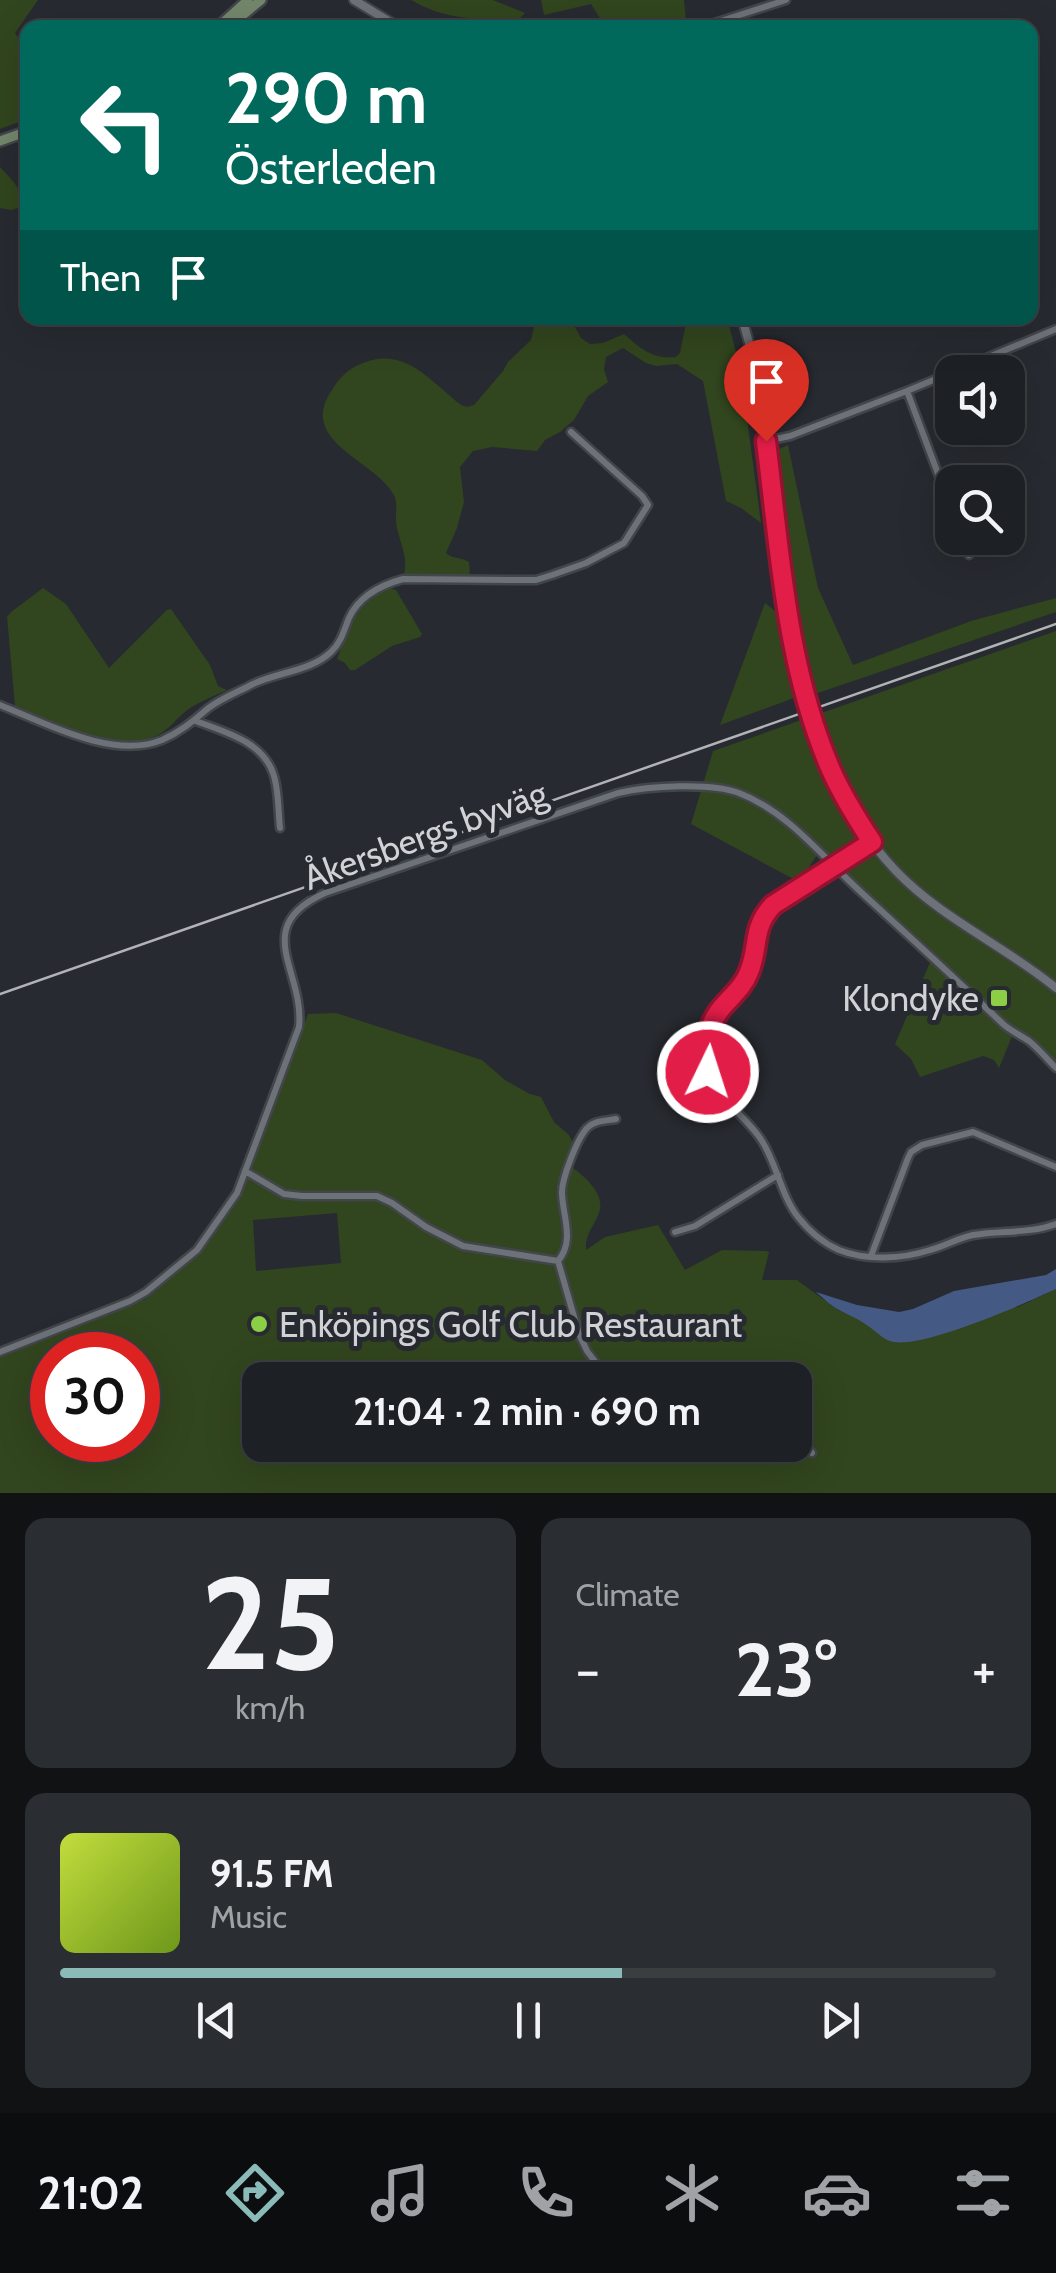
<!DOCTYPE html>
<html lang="en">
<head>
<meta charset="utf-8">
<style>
  :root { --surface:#1d2024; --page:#2a2d31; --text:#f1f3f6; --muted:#a0a3a6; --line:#3b3e41; --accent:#8bbbb9 }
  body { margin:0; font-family:Cabin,sans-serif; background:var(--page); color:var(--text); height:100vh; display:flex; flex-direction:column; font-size:38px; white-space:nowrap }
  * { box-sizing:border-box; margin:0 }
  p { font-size:32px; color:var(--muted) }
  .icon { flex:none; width:55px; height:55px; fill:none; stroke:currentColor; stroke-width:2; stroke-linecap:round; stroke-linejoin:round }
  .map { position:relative; height:1493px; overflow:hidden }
  .details { display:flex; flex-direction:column; gap:25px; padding:25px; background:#101214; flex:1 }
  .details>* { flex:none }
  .hud { position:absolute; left:20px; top:20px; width:1018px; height:305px; border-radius:20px; box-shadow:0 10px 40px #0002,0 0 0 2px var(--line); background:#00695c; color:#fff; overflow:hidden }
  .tools { position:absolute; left:935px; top:355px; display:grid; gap:20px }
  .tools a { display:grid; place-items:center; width:90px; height:90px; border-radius:20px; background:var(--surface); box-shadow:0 10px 40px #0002,0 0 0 2px var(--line); font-size:50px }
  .speed { position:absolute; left:30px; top:1332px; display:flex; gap:20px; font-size:50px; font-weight:700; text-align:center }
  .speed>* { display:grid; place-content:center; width:130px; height:130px; border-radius:50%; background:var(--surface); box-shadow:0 10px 40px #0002,0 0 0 2px var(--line); line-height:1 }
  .speed .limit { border:15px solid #d22; background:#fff; color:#111 }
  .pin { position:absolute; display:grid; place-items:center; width:85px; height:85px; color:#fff; margin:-102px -42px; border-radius:50% 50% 50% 0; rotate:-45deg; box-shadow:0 0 10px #0007 }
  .pin .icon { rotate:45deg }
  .me { position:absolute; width:110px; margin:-55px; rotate:4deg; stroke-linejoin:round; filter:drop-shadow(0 0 8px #0008) }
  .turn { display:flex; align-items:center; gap:35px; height:210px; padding:0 40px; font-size:45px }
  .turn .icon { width:130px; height:130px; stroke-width:2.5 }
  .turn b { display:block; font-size:70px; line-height:85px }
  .then { display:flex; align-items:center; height:95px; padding:0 40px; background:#0003; gap:20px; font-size:38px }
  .big { font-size:75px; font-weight:700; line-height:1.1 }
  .details .widget { flex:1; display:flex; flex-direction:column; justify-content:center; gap:15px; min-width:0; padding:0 35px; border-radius:20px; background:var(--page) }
  .details .dial { align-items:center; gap:0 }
  .dial b { font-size:130px; line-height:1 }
  .song { display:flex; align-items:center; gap:30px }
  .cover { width:120px; height:120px; border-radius:15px; background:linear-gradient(135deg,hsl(70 70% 55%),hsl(80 70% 35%)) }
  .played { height:10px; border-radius:5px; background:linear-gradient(90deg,var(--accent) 60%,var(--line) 60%) }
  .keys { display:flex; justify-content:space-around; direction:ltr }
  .heat { display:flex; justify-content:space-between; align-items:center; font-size:55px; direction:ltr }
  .details .tiles { flex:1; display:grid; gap:25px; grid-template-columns:1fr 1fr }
  .widget:last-child { grid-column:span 2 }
  .trip { position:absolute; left:242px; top:1362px; width:570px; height:100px; border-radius:20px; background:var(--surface); box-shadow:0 10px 40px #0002,0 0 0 2px var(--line); font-weight:700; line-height:100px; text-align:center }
  .tab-bar { display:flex; height:160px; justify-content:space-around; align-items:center; background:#0c0d0e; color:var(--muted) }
  .tab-bar .icon { width:70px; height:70px }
  .tab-bar .active { color:var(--accent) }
  .tab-bar b { font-size:45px; color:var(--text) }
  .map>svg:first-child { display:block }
  .green { fill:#31451e; fill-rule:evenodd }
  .water { fill:#455985 }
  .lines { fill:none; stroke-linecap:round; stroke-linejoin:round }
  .minor-casing { stroke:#424549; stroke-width:11 }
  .tertiary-casing { stroke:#424549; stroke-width:12 }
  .secondary-casing { stroke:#424549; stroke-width:14 }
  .minor { stroke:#6d7178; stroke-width:6 }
  .tertiary { stroke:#6d7178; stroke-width:8 }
  .secondary { stroke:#73876b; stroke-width:9 }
  .rail { stroke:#b1b3b7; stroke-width:2.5 }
  .route-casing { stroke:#92132f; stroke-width:25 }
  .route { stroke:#e11d48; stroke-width:18 }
  .poi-dot { fill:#8cce45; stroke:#272a30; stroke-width:4 }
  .labels { text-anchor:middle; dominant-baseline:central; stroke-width:10; stroke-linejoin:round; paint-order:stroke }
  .street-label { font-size:35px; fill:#d0d2d6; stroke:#272a30 }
  .poi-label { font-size:35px; fill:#d0d2d6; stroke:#272a30; text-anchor:end }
</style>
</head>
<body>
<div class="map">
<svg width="1056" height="1493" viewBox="0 0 1056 1493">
  <rect width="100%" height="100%" fill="#272a30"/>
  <path class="green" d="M0,0H38L15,33L27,51V119L0,129Z
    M411,0H493L525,13L520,18C483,21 444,20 411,0Z
    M541,0H684L686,21L659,27H608L603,23L591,4L544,15Z
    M0,167C13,181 22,188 22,207L11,210L0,208Z
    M529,318H570L581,338L590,344L603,343L624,334C640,348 653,360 676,357L680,353L687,318H727L740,367L761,523L741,508L726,501L703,381L677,364L656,366L646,363L623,348L606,357L604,369L608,382L588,396L574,420L560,432L545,440L537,451L492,447L473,451L460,467L464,502L457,528L446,553C452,559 461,557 469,562L470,578L404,574C409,556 398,540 396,522C395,511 399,502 392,492C372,460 300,441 330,393C339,378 347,369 363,363C405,346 430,381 461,405L467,407L474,405L503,371L508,362L531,340L534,327Z
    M788,445L818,588L853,665L971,621L1056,598V612L815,694L809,684L793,596L774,461L777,450Z
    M43,588L66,604L109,668L167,610L171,609L210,665L218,686L227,690C214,696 198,702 186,711C176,719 168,731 156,736C117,754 52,721 15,706L7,617L11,612Z
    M389,588L396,590L422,634L420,637L392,646L355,670H350L345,663L337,659C351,626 354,605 389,588Z
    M765,603L779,614L794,698L720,725Z
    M1056,631V1061L1033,1040L1013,1034L999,1068L994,1060L983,1056L920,1077L911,1059L895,1044L931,960L817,855L799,882L691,824L713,751Z
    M336,1013L482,1060L505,1080L530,1094L541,1097L554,1122L569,1135L574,1145L561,1178L559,1190L572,1167C585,1177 606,1194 599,1213C594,1227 585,1233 586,1250L605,1237L658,1225L685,1270L722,1250L766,1251L769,1252L762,1280H797L838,1310L853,1316L870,1326L1018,1307L1056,1289V1493H0V1356L146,1299L202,1251L239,1195L308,1014ZM337,1213L341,1263L256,1271L253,1220ZM52,1355H138V1440H52ZM260,1380H795V1445H260Z"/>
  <path class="water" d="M1056,1269V1289C1024,1304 926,1347 894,1342C884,1341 876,1331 868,1326C859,1319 850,1316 841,1311C832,1307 824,1299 816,1292L857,1305L899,1312L913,1309L954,1291L1046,1275Z"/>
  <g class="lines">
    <defs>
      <path id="minor" d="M699,28L786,0
        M907,391L952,511
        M766,441L790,436L907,391L1056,329
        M962,538L969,555
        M0,705C45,723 113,760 162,740C180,732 192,722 206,710C219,699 238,692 253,684C278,672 311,671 331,652C341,643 344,630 349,618C359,596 381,585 403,579L518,580H536L552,575L586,563L624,543L648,505L642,496L571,432
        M196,721C224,732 262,741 273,773C279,789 278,811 280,828
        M872,842L773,905C751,929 760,948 748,975C733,1007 706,1011 706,1053C705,1093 743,1111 762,1141C777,1165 781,1195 798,1217C809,1231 823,1243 839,1250C867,1261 902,1259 930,1250C945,1246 958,1238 973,1235C1001,1230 1029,1234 1056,1224
        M245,1171L284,1194L302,1196H377L392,1203L426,1227L463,1246L558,1261
        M675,1232L695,1226L778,1175
        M871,1256L908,1158L911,1152L922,1145L973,1132L1056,1167
        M558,1261C575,1241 563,1217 562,1194C561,1180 577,1139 587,1128C595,1120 606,1121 616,1119
        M558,1261L579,1334L587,1351L609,1380
        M0,1352L130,1301L146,1292L197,1250L237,1193L299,1027C305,971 249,927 325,893L618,793C648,786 711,782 739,793C789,812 824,859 863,894C910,937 957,980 1003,1024C1011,1031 1020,1035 1029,1041C1039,1049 1047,1059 1056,1068
        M795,1437L803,1442L812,1453"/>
      <path id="tertiary" d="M354,0L400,28
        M742,318L753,357C762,412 769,468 776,523C792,644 807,778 896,871C942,919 1005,946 1056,988"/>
      <path id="secondary" d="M217,28L248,0
        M227,28L261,0
        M0,141L28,131"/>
    </defs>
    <use href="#minor" class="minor-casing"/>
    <use href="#tertiary" class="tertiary-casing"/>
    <use href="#secondary" class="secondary-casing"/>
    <use href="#minor" class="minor"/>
    <use href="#tertiary" class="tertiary"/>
    <use href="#secondary" class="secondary"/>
    <path class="rail" d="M0,994L1056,624"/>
  </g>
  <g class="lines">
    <defs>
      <path id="route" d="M708,1072C703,1047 707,1023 725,1004C735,993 744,985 749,972C760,945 751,929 773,905L872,842C857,819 842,795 831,770C786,666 780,552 766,441"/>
    </defs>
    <use href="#route" class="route-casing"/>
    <use href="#route" class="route"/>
  </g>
  <g class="poi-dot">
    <rect x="989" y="988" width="20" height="20" rx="5"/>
    <circle cx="259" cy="1324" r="10"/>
  </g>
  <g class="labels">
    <g class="street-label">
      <text transform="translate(425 835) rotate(-20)">Åkersbergs byväg</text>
    </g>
    <g class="poi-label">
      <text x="979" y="998">Klondyke</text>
      <text x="279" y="1324" text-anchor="start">Enköpings Golf Club Restaurant</text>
    </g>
  </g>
</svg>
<div class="tools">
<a><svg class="icon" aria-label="sound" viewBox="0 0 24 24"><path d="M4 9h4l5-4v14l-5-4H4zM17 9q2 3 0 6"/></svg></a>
<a><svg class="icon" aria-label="search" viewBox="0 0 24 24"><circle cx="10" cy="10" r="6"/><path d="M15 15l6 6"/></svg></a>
</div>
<div class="speed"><div class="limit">30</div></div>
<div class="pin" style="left:766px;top:441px;background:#d93025"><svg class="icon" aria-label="arrive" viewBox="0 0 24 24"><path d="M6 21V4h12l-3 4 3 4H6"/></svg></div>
<svg class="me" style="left:708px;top:1072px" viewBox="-20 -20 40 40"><circle r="17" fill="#e11d48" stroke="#fff" stroke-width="3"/><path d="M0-11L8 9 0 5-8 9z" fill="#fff"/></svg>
<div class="trip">21:04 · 2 min · 690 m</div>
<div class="hud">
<div class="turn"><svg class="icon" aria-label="left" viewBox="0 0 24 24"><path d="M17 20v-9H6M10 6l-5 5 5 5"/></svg><div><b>290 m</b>Österleden</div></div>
<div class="then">Then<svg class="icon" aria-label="arrive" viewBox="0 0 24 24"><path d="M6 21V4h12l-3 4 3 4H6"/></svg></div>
</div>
</div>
<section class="details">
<div class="tiles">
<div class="widget dial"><b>25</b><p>km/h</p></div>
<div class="widget"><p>Climate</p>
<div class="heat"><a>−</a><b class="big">23°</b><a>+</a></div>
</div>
<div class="widget">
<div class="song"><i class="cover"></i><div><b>91.5 FM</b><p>Music</p></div></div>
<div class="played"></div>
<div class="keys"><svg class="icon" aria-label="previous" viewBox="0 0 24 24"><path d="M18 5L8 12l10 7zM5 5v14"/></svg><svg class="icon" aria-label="pause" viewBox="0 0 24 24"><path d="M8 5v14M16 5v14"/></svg><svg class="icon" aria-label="next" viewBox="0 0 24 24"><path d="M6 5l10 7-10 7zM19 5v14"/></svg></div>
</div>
</div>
</section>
<nav class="tab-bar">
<b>21:02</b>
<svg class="icon active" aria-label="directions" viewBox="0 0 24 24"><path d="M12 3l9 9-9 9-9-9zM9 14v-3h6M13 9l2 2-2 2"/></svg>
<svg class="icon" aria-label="music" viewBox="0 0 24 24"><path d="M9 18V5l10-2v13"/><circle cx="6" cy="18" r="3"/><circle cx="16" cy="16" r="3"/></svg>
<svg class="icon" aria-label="phone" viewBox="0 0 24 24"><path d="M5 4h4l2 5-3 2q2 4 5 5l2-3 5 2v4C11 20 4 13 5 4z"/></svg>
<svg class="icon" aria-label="climate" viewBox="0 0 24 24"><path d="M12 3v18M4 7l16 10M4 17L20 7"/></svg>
<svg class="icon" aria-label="car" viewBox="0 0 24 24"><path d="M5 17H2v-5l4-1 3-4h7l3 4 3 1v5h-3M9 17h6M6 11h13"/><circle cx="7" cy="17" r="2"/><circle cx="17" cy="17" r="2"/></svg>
<svg class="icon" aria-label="filters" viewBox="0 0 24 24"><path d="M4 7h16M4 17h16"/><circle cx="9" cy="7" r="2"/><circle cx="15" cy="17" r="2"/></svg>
</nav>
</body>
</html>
